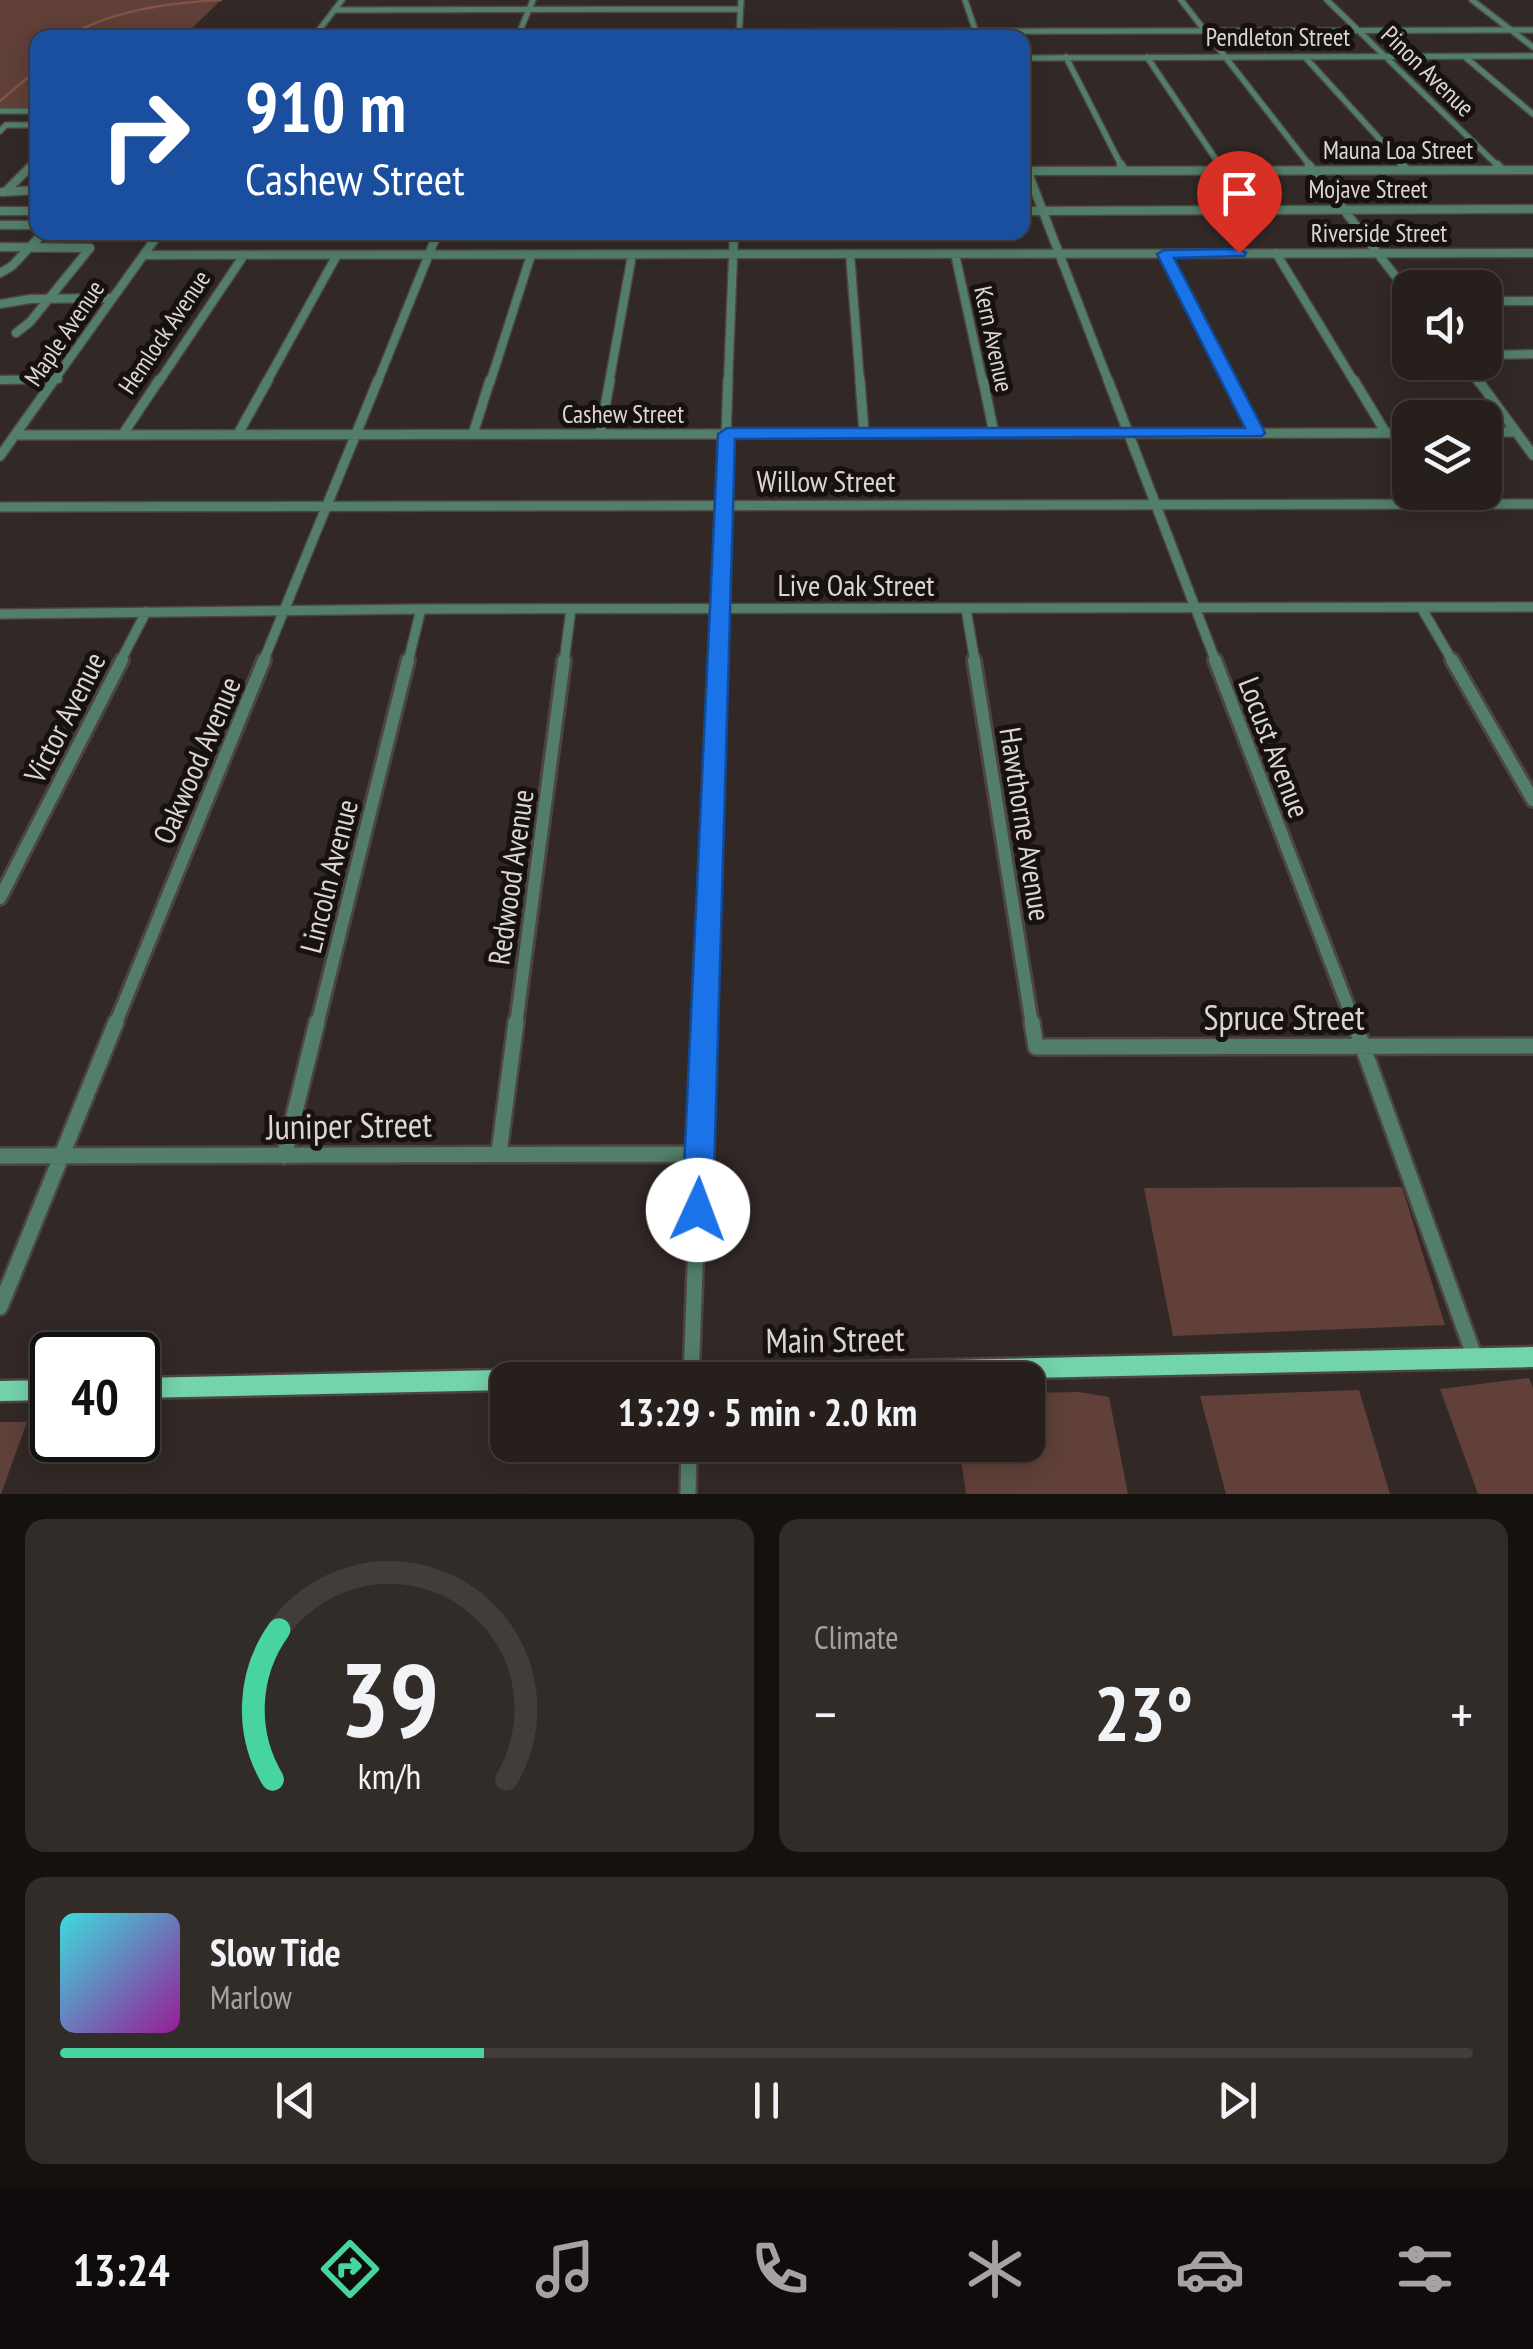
<!DOCTYPE html>
<html lang="en">
<head>
<meta charset="utf-8">
<style>
  :root { --surface:#261f1c; --page:#322c29; --text:#f1f3f6; --muted:#a4a2a3; --line:#423d3b; --accent:#47d49e }
  body { margin:0; font-family:"PT Sans Narrow",sans-serif; background:var(--page); color:var(--text); height:100vh; display:flex; flex-direction:column; font-size:38px; white-space:nowrap }
  * { box-sizing:border-box; margin:0 }
  p { font-size:32px; color:var(--muted) }
  .icon { flex:none; width:55px; height:55px; fill:none; stroke:currentColor; stroke-width:2; stroke-linecap:round; stroke-linejoin:round }
  .map { position:relative; height:1494px; overflow:hidden }
  .side { display:flex; flex-direction:column; gap:25px; padding:25px; background:#15110f; flex:1 }
  .side>* { flex:none }
  .hud { position:absolute; left:30px; top:30px; width:1000px; height:210px; border-radius:20px; box-shadow:0 5px 25px #0003,0 0 0 2px var(--line); background:#1a4fa0; color:#fff; overflow:hidden }
  .buttons { position:absolute; left:1392px; top:270px; display:grid; gap:20px }
  .buttons a { display:grid; place-items:center; width:110px; height:110px; border-radius:20px; background:var(--surface); box-shadow:0 5px 25px #0003,0 0 0 2px var(--line); font-size:50px }
  .speed { position:absolute; left:30px; top:1332px; display:flex; gap:20px; font-size:50px; font-weight:700; text-align:center }
  .speed>* { display:grid; place-content:center; width:130px; height:130px; border-radius:50%; background:var(--surface); box-shadow:0 5px 25px #0003,0 0 0 2px var(--line); line-height:1 }
  .speed .limit { border:5px solid #111; border-radius:15px; background:#fff; color:#111 }
  .pin { position:absolute; display:grid; place-items:center; width:85px; height:85px; color:#fff; margin:-102px -42px; border-radius:50% 50% 50% 0; rotate:-45deg; box-shadow:0 0 10px #0007 }
  .pin .icon { rotate:45deg }
  .me { position:absolute; width:110px; margin:-55px; rotate:2deg; stroke-linejoin:round; filter:drop-shadow(0 0 8px #0008) }
  .turn { display:flex; align-items:center; gap:35px; height:210px; padding:0 50px; font-size:45px }
  .turn .icon { width:130px; height:130px; stroke-width:2.5 }
  .turn b { display:block; font-size:70px; line-height:85px }
  .big { font-size:75px; font-weight:600; line-height:1.1 }
  .side .widget { flex:1; display:flex; flex-direction:column; justify-content:center; gap:15px; min-width:0; padding:0 35px; border-radius:20px; background:var(--page) }
  .side .dial { align-items:center; gap:0 }
  .dial svg { height:260px; overflow:visible; fill:none; stroke:var(--line); stroke-width:7; stroke-linecap:round; text-anchor:middle }
  .dial text { fill:var(--text); stroke:none }
  .song { display:flex; align-items:center; gap:30px }
  .cover { width:120px; height:120px; border-radius:15px; background:linear-gradient(135deg,hsl(180 70% 55%),hsl(300 70% 35%)) }
  .played { height:10px; border-radius:5px; background:linear-gradient(90deg,var(--accent) 30%,var(--line) 30%) }
  .keys { display:flex; justify-content:space-around; direction:ltr }
  .heat { display:flex; justify-content:space-between; align-items:center; font-size:55px; direction:ltr }
  .side .tiles { flex:1; display:grid; gap:25px; grid-template-columns:1fr 1fr }
  .widget:last-child { grid-column:span 2 }
  .trip { position:absolute; left:490px; top:1362px; width:555px; height:100px; border-radius:20px; background:var(--surface); box-shadow:0 5px 25px #0003,0 0 0 2px var(--line); font-weight:600; line-height:100px; text-align:center }
  .tab-bar { display:flex; height:160px; justify-content:space-around; align-items:center; background:#0f0c0b; color:var(--muted) }
  .tab-bar .icon { width:70px; height:70px }
  .tab-bar .selected { color:var(--accent) }
  .tab-bar b { font-size:45px; color:var(--text) }
  .map>svg:first-child { display:block }
  .green { fill:#604038 }
  .lines { fill:none; stroke-linecap:round; stroke-linejoin:round }
  .stream { stroke:#845347; stroke-width:2.5 }
  .minor-far4-casing { stroke:#4d4542; stroke-width:8 }
  .minor-far3-casing { stroke:#4d4542; stroke-width:11 }
  .minor-far2-casing { stroke:#4d4542; stroke-width:12 }
  .minor-far1-casing { stroke:#4d4542; stroke-width:18 }
  .minor-casing { stroke:#4d4542; stroke-width:20 }
  .major-casing { stroke:#4d4542; stroke-width:5 }
  .minor-far4 { stroke:#537f6a; stroke-width:5 }
  .minor-far3 { stroke:#537f6a; stroke-width:8 }
  .minor-far2 { stroke:#537f6a; stroke-width:9 }
  .minor-far1 { stroke:#537f6a; stroke-width:12 }
  .minor { stroke:#537f6a; stroke-width:15 }
  .major { fill:#73d3a9; fill-rule:evenodd }
  .route { fill:#1a73e8; stroke:#114b97; stroke-width:2.5 }
  .labels { text-anchor:middle; dominant-baseline:central; stroke-width:10; stroke-linejoin:round; paint-order:stroke }
  .far-street-label { font-size:25px; fill:#dbd5d3; stroke:#171211 }
  .street-label { font-size:30px; fill:#dbd5d3; stroke:#171211 }
  .near-street-label { font-size:35px; fill:#dbd5d3; stroke:#171211 }
</style>
</head>
<body>
<div class="map">
<svg width="1533" height="1494" viewBox="0 0 1533 1494">
  <rect width="100%" height="100%" fill="#322926"/>
  <path class="green" d="M0,0H221L183,37L38,38L37,109H0Z
    M1402,1187L1445,1325L1173,1336L1144,1188Z
    M1529,1378L1533,1388V1494H1478L1440,1389Z
    M1359,1390L1390,1494H1226L1200,1396Z
    M1079,1392L1109,1397L1128,1494H966L959,1445H1028V1393Z
    M0,1422H27L1,1494H0Z"/>
  <g class="lines">
    <path class="stream" d="M65,38C111,10 168,3 221,0
      M0,101L38,69"/>
    <defs>
      <path id="minor-far4" d="M965,0L978,38
        M1181,0L1311,167
        M1327,0L1499,167
        M1472,0L1533,47
        M334,10L740,9
        M317,33L1533,30
        M316,34L342,0
        M517,38L533,0
        M739,38L741,0
        M1066,57L1122,167
        M1147,57L1221,167
        M1305,57L1405,167
        M1465,57L1533,114
        M1022,58L1533,56
        M0,111H38
        M0,131L6,125H38
        M1022,157L1026,167
        M30,167L38,159"/>
      <path id="minor-far3" d="M1025,165L1109,383
        M1121,165L1124,171
        M1219,165L1223,171
        M1309,165L1410,295
        M1402,165L1407,170
        M1497,165L1502,170
        M1022,171L1533,170
        M2,192L38,190
        M5,192L32,165
        M0,211H38
        M1022,211L1533,209
        M0,225H38
        M0,247L90,248
        M1276,253L1355,383
        M850,254L860,383
        M955,254L983,383
        M1164,254L1230,383
        M144,255L1533,253
        M0,273L12,266L44,232
        M1485,301H1533
        M0,304L30,299L110,298
        M16,333L30,322L90,248
        M1485,355L1533,354
        M1464,362L1479,383
        M0,380L58,379
        M52,383L160,232
        M158,383L244,255
        M266,383L337,255
        M377,383L438,232
        M490,383L531,255
        M609,383L632,255
        M728,383L734,232"/>
      <path id="minor-far2" d="M860,380L864,433
        M983,380L994,433
        M1108,380L1216,662
        M1229,380L1256,433
        M1354,380L1386,433
        M1478,380L1533,455
        M1485,432H1515
        M123,434L159,380
        M238,434L268,380
        M473,434L490,380
        M600,434L610,380
        M16,435L1410,433
        M0,456L54,380
        M0,507L1533,504
        M1421,607L1453,662
        M966,609L975,662
        M0,614L421,609L1533,607
        M120,662L146,612
        M263,662L378,380
        M408,662L421,609
        M564,662L571,609
        M718,662L728,380"/>
      <path id="minor-far1" d="M974,660L1032,1025
        M1215,660L1355,1025
        M1452,660L1533,800
        M0,898L122,660
        M115,1025L264,660
        M317,1025L408,660
        M516,1025L564,660
        M704,1025L718,660"/>
      <path id="minor" d="M1032,1022L1036,1047L1533,1046
        M1354,1022L1475,1358
        M499,1153L516,1022
        M0,1156L700,1154
        M284,1156L317,1022
        M0,1307L116,1022
        M691,1380L704,1022
        M688,1494L689,1445"/>
      <path id="major" d="M1533,1347V1367L941,1380H508V1390L138,1398V1378Z
        M52,1380V1400L0,1401V1381Z"/>
    </defs>
    <use href="#minor-far4" class="minor-far4-casing"/>
    <use href="#minor-far3" class="minor-far3-casing"/>
    <use href="#minor-far2" class="minor-far2-casing"/>
    <use href="#minor-far1" class="minor-far1-casing"/>
    <use href="#minor" class="minor-casing"/>
    <use href="#major" class="major-casing"/>
    <use href="#minor-far4" class="minor-far4"/>
    <use href="#minor-far3" class="minor-far3"/>
    <use href="#minor-far2" class="minor-far2"/>
    <use href="#minor-far1" class="minor-far1"/>
    <use href="#minor" class="minor"/>
    <use href="#major" class="major"/>
  </g>
  <path class="route" d="M1239,249L1246,253L1244,256L1174,258L1265,433L1262,436L735,439L713,1210L708,1220L698,1224L687,1220L682,1210L718,434L727,428H1245L1157,254L1164,250Z"/>
  <g class="labels">
    <g class="far-street-label">
      <text x="1278" y="37">Pendleton Street</text>
      <text transform="translate(1428 71) rotate(44)">Pinon Avenue</text>
      <text x="1398" y="150">Mauna Loa Street</text>
      <text x="1368" y="189">Mojave Street</text>
      <text x="1379" y="233">Riverside Street</text>
      <text transform="translate(164 332) rotate(-56)">Hemlock Avenue</text>
      <text transform="translate(64 333) rotate(-56)">Maple Avenue</text>
      <text transform="translate(994 339) rotate(78)">Kern Avenue</text>
      <text x="623" y="414">Cashew Street</text>
    </g>
    <g class="street-label">
      <text x="826" y="480">Willow Street</text>
      <text x="856" y="584">Live Oak Street</text>
      <text transform="translate(64 717) rotate(-63)">Victor Avenue</text>
      <text transform="translate(1275 747) rotate(69)">Locust Avenue</text>
      <text transform="translate(196 760) rotate(-67)">Oakwood Avenue</text>
      <text transform="translate(1026 824) rotate(81)">Hawthorne Avenue</text>
      <text transform="translate(328 876) rotate(-76)">Lincoln Avenue</text>
      <text transform="translate(510 877) rotate(-82)">Redwood Avenue</text>
    </g>
    <g class="near-street-label">
      <text x="1284" y="1017">Spruce Street</text>
      <text transform="translate(349 1125) rotate(-1)">Juniper Street</text>
      <text transform="translate(835 1339) rotate(-1)">Main Street</text>
    </g>
  </g>
</svg>
<div class="buttons">
<a><svg class="icon" aria-label="sound" viewBox="0 0 24 24"><path d="M4 9h4l5-4v14l-5-4H4zM17 9q2 3 0 6"/></svg></a>
<a><svg class="icon" aria-label="layers" viewBox="0 0 24 24"><path d="M12 4l9 5-9 5-9-5zM3 14l9 5 9-5"/></svg></a>
</div>
<div class="speed"><div class="limit">40</div></div>
<div class="pin" style="left:1239px;top:253px;background:#d93025"><svg class="icon" aria-label="arrive" viewBox="0 0 24 24"><path d="M6 21V4h12l-3 4 3 4H6"/></svg></div>
<svg class="me" style="left:698px;top:1210px" viewBox="-20 -20 40 40"><circle r="19" fill="#fff"/><path d="M0-13L10 11 0 6-10 11z" fill="#1a73e8"/></svg>
<div class="trip">13:29 · 5 min · 2.0 km</div>
<div class="hud">
<div class="turn"><svg class="icon" aria-label="right" viewBox="0 0 24 24"><path d="M7 20v-9h11M14 6l5 5-5 5"/></svg><div><b>910 m</b>Cashew Street</div></div>
</div>
</div>
<section class="side">
<div class="tiles">
<div class="widget dial"><svg viewBox="0 0 100 80">
<path d="M14 69A42 42 0 1 1 86 69"/>
<path d="M14 69A42 42 0 0 1 16 23" stroke="#47d49e"/>
<text x="50" y="56" font-size="32" font-weight="700">39</text>
<text x="50" y="72" font-size="11">km/h</text>
</svg></div>
<div class="widget"><p>Climate</p>
<div class="heat"><a>−</a><b class="big">23°</b><a>+</a></div>
</div>
<div class="widget">
<div class="song"><i class="cover"></i><div><b>Slow Tide</b><p>Marlow</p></div></div>
<div class="played"></div>
<div class="keys"><svg class="icon" aria-label="previous" viewBox="0 0 24 24"><path d="M18 5L8 12l10 7zM5 5v14"/></svg><svg class="icon" aria-label="pause" viewBox="0 0 24 24"><path d="M8 5v14M16 5v14"/></svg><svg class="icon" aria-label="next" viewBox="0 0 24 24"><path d="M6 5l10 7-10 7zM19 5v14"/></svg></div>
</div>
</div>
</section>
<nav class="tab-bar">
<b>13:24</b>
<svg class="icon selected" aria-label="directions" viewBox="0 0 24 24"><path d="M12 3l9 9-9 9-9-9zM9 14v-3h6M13 9l2 2-2 2"/></svg>
<svg class="icon" aria-label="music" viewBox="0 0 24 24"><path d="M9 18V5l10-2v13"/><circle cx="6" cy="18" r="3"/><circle cx="16" cy="16" r="3"/></svg>
<svg class="icon" aria-label="phone" viewBox="0 0 24 24"><path d="M5 4h4l2 5-3 2q2 4 5 5l2-3 5 2v4C11 20 4 13 5 4z"/></svg>
<svg class="icon" aria-label="climate" viewBox="0 0 24 24"><path d="M12 3v18M4 7l16 10M4 17L20 7"/></svg>
<svg class="icon" aria-label="car" viewBox="0 0 24 24"><path d="M5 17H2v-5l4-1 3-4h7l3 4 3 1v5h-3M9 17h6M6 11h13"/><circle cx="7" cy="17" r="2"/><circle cx="17" cy="17" r="2"/></svg>
<svg class="icon" aria-label="filters" viewBox="0 0 24 24"><path d="M4 7h16M4 17h16"/><circle cx="9" cy="7" r="2"/><circle cx="15" cy="17" r="2"/></svg>
</nav>
</body>
</html>
